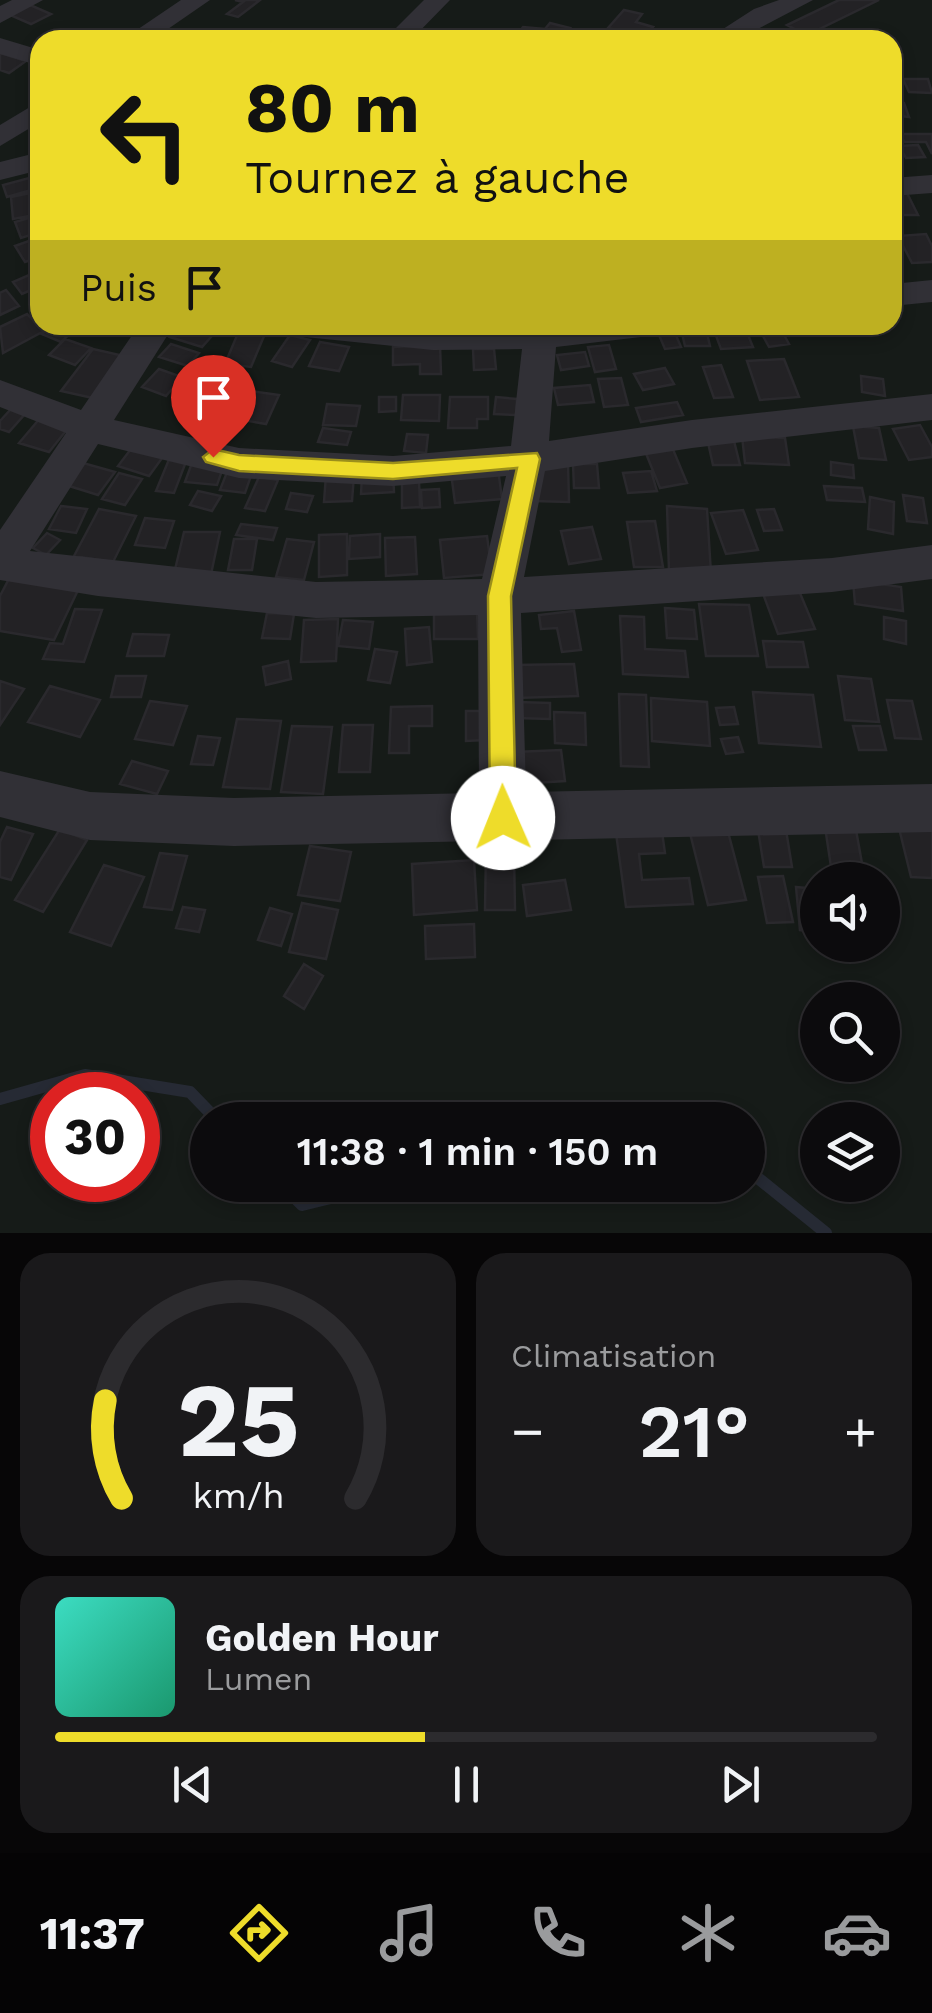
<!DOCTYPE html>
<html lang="fr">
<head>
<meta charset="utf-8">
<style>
  :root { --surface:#0c0b0d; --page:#1a191b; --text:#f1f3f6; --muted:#9a9b9d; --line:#2c2b2e; --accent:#eedc2a }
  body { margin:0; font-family:"Work Sans",sans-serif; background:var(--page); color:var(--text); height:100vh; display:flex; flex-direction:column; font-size:38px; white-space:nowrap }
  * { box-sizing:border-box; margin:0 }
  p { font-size:32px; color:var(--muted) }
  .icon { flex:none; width:55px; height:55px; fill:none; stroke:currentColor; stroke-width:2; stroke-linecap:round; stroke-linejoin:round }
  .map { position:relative; height:1233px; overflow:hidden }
  .drawer { display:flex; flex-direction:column; gap:20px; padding:20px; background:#070607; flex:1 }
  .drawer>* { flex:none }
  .guide { position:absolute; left:30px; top:30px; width:872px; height:305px; border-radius:30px; box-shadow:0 5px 15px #0003,0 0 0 2px var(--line); background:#eedc2a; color:#111; overflow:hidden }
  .fabs { position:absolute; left:800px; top:862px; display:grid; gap:20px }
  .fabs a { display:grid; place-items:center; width:100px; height:100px; border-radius:50%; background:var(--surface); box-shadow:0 5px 15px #0003,0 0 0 2px var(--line); font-size:50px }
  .speed { position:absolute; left:30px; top:1072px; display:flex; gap:20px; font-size:50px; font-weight:700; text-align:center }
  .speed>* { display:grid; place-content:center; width:130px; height:130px; border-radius:50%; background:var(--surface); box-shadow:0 5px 15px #0003,0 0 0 2px var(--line); line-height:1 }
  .speed .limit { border:15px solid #d22; background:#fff; color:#111 }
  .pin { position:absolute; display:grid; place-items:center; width:85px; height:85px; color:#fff; margin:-102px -42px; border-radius:50% 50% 50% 0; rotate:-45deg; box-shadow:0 0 10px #0007 }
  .pin .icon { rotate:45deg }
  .me { position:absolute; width:110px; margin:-55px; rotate:359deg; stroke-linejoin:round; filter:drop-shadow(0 0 8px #0008) }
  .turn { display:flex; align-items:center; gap:35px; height:210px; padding:0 50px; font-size:45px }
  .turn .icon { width:130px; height:130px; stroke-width:2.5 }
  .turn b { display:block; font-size:70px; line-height:85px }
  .then { display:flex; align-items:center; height:95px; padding:0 50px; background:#0003; gap:20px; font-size:38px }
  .big { font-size:75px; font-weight:600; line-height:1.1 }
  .drawer .widget { flex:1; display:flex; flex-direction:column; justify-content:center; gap:15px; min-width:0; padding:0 35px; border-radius:30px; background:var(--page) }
  .drawer .dial { align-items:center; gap:0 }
  .dial svg { height:260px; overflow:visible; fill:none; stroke:var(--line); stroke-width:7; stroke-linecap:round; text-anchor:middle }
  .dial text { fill:var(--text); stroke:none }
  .song { display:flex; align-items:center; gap:30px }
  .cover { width:120px; height:120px; border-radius:15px; background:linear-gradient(135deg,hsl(170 70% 55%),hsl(160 70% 35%)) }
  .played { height:10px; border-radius:5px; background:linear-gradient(90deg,var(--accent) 45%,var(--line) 45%) }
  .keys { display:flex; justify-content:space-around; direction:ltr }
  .heat { display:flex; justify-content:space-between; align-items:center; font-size:55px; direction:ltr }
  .drawer .tiles { flex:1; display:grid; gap:20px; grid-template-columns:1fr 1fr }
  .widget:last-child { grid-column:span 2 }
  .trip { position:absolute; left:190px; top:1102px; width:575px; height:100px; border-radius:50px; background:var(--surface); box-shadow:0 5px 15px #0003,0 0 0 2px var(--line); font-weight:600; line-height:100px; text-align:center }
  .menu { display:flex; height:160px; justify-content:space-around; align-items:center; background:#050405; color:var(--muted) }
  .menu .icon { width:70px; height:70px }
  .menu .current { color:var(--accent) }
  .menu b { font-size:45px; color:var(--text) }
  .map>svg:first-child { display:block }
  .green { fill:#161b18; fill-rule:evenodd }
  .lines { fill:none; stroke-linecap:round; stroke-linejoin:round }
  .stream { stroke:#262a34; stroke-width:12 }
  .building { fill:#232225; stroke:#2a292d; stroke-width:2.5 }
  .minor { fill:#313036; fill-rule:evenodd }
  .route { fill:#eedc2a; stroke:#9b8f1b; stroke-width:2.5 }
</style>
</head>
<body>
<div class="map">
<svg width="932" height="1233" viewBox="0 0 932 1233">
  <rect width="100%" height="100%" fill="#100f11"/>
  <path class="green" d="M0,0H932V1233H0ZM40,40H892V325H40ZM818,880H882V945H818ZM818,1000H882V1065H818ZM52,1095H138V1180H52ZM208,1120H748V1185H208ZM818,1120H882V1185H818Z"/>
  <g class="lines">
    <path class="stream" d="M0,1099L85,1075L190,1092L217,1120
      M748,1170L826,1233
      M282,1185L302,1205L384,1185"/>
  </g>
  <path class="building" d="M235,0H260L238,17L227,14L243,2Z
    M839,0H879L807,35L787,25Z
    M30,5L51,14L31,24L10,15Z
    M624,10L642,14L636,22L653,27L644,37L608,28Z
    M550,23L570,28L561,40L517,35L523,27L545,29Z
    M0,53L26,61L9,73L0,70Z
    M903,79H928L932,93L909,92Z
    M892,102L904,103L909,117L900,116L902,122H892Z
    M901,134H932V154L926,142H904Z
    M918,145L925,157L906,158L899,146Z
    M33,177L38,188L7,197L3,185Z
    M40,191V214L13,219L11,197Z
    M892,193H907L918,215H892Z
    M39,215L40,232L21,238L15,222Z
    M926,234L932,246V262L912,263L898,236Z
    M40,237V257L25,262L15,246Z
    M29,275L38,287L22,294L13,282Z
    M6,290L19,306L0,315V293Z
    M27,314L44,331L3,353L0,327Z
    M52,325H58L73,331L61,342L42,334Z
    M180,325H205L218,329L202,347L170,337Z
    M680,325H705L710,346H685Z
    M712,325H744L753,347L721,349Z
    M672,326L681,347L665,349L656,328Z
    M238,333L264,336L251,367L225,364Z
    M783,333L789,344L769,347L763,336Z
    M290,335L310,340L292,367L272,361Z
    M65,339L91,348L75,365L49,355Z
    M320,342L349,347L339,371L309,366Z
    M171,344L199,353L188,366L159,357Z
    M440,345L441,374H420V364L393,365V347Z
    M609,345L616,369L595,372L588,347Z
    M93,349L124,356L93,398L61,391Z
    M473,349H494L496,369L474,370Z
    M585,352L589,366L561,370L557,355Z
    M784,359L799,397L760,400L747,361Z
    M721,365L733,397L714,398L703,367Z
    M665,368L674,384L643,390L634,374Z
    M159,369L182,377L166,396L142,387Z
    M861,376L883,379L885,396L862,392Z
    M621,378L628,405L604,407L598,379Z
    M590,385L594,402L558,405L554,388Z
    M213,389L230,391L218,418L201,416Z
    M251,391L279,395L266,424L237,419Z
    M403,395H440L439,421L401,420Z
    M379,397H396V411L379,412Z
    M450,397H488V419H477V428H448Z
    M496,397L517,399L516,415L494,414Z
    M677,402L683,415L641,422L636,408Z
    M327,404L360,406L356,426L323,425Z
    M11,409L25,414L9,432L0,429V421Z
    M47,410L76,418L49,452L19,443Z
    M920,425L932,447V457L909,460L893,429Z
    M853,426L879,428L886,460L859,458Z
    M323,428L351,432L347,445L318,442Z
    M407,434L428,435L426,453L404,451Z
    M742,436L785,438L789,465L745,463Z
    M733,437L740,465H713L707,438Z
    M134,445L165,454L149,476L118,466Z
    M672,447L687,483L660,488L645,451Z
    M170,457L187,459L174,493L156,491Z
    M193,460L225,462L217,485L185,482Z
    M534,461L568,462L569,502L534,501Z
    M831,462L853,465L854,478L831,475Z
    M83,463L115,472L98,495L66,485Z
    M573,464H597L599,488H574Z
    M229,467L253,470L245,493L220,490Z
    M498,469L502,499L455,503L451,473Z
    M651,471L657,491L628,493L623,473Z
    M119,473L142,479L125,505L102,499Z
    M326,475H354L352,501L324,502Z
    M393,475L394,492L361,494L362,476Z
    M259,477L278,480L265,511L245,508Z
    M419,481L420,507L402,508V482Z
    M824,486L862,488L865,502L827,500Z
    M439,489L440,507L422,508L421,490Z
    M198,491L221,496L212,511L190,505Z
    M291,493L313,496L307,512L286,509Z
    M903,495L923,498L927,523L907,521Z
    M870,497L894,502L893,534L868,529Z
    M61,506L87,509L76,533L49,529Z
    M667,506L707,509L711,574L669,571Z
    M99,509L136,516L113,562L74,556Z
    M774,509L782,530L764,531L757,510Z
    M743,510L758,550L726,554L711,513Z
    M145,518L174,521L165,548L135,545Z
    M655,521L663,567H634L627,522Z
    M241,524L277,528L273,540L236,535Z
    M592,527L601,559L569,564L561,531Z
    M184,532H220L210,579L173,578Z
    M47,533L60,540L46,555L33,548Z
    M347,534V575L319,577V535Z
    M380,534V557L349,559L350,536Z
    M487,536L492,574L444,578L440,540Z
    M415,537L417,574L386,576L385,538Z
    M234,539H257L252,570H228Z
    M287,539L314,542L304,580L276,577Z
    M11,575L80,586L54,640L0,631V596Z
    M853,580L901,587L903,611L855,604Z
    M797,586L815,629L778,634L762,591Z
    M699,604L749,605L758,656H706Z
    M665,608L694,610L697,639L667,638Z
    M75,609L102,610L84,662L43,659L50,643L63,644Z
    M574,611L581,650L562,652L557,628L541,629L539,615Z
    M434,612H477L478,639H434Z
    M267,613L294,614L290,639L262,638Z
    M620,616L644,617L645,649L685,651L688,677L623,674Z
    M884,617L906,621V644L884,639Z
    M338,619L336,661L301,662L304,620Z
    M343,620L373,622L369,649L338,646Z
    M429,627L432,662L407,665L405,629Z
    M133,634L169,635L164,656H127Z
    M763,641L803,642L808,667H767Z
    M375,649L397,652L390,683L368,680Z
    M288,661L291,679L266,685L263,667Z
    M574,664L578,696L516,698L515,665Z
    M116,676H146L141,697H111Z
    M838,676L871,679L879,722L845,720Z
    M0,681L24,689L0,725Z
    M50,686L100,700L80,737L28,722Z
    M753,692L813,695L821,747L759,743Z
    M619,694L646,695L649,767L621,766Z
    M651,698L707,702L710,746L652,741Z
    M887,700L912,701L921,739L895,738Z
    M150,701L187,706L173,745L135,739Z
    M517,702L550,703V719L516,718Z
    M432,706V726H409V753H389L391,707Z
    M734,707L738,724L720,725L716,708Z
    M466,711H484L485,740L466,741Z
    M554,712L585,713L586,745L555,743Z
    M237,719L281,721L270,789L223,787Z
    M343,725H373L370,772H339Z
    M292,726L332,727L323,794L281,792Z
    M853,726H880L886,750H859Z
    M198,736L220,738L213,765L191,764Z
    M738,737L743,752L726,754L721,739Z
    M561,750L565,781L518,784L515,752Z
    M132,761L168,771L157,794L120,784Z
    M898,824L932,825V878L911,877Z
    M7,827L33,834L11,880L0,877V842Z
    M825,827L856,830L865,880H833Z
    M727,828L746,900L708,905L690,833Z
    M60,829L87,840L43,912L15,900Z
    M758,830H786L792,867H764Z
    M662,832L665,853L639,854L642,880L689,878L693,904L626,907L616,833Z
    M310,846L351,852L340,901L298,895Z
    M486,851L514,852L515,910H485Z
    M160,853L187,856L172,910L144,907Z
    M474,860L477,910L414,915L412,864Z
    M104,865L144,877L111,946L70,932Z
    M783,876L793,922L767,923L758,877Z
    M565,880L571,910L527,916L523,885Z
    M796,887L818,889V932L800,930Z
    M302,903L338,910L326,959L289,952Z
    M183,907L205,910L199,932L176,928Z
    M270,908L292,914L281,946L258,940Z
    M474,924L475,957L426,959L425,926Z
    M304,964L323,976L304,1009L284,996Z"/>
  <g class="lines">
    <path class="minor" d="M12,0H43L0,23V6Z
      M181,0H210L152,40H122Z
      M424,0H450L411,40H384Z
      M779,0H813L737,40H706L754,9Z
      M0,38L40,50V66L0,54Z
      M40,101V122L0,146V125Z
      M40,152V170L0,180V162Z
      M932,175V193L892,196V178Z
      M932,280V302L892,306V284Z
      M139,325H174L114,420L239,448L393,456L511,446L522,349L433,350L305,337L293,333L288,325H658L653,333L641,337L556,347L549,441L692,420L932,394V420L692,448L545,471L524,577L832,558L932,545V579L832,592L521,613L526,792L932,784V832L234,846L90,840L0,817V771L90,792L234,798L479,793L478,615L316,618L98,596L0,580V530L66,433L0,407V380L81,410ZM98,444L239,478L393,486L506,476L482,579L316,582L30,551Z"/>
  </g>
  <path class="route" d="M213,449L239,455L393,463L537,453L540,459L511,596L516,818L512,827L503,831L494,827L490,818L488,596L517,468L393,479L239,471L206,462L203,457Z"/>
</svg>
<div class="fabs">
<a><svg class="icon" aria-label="sound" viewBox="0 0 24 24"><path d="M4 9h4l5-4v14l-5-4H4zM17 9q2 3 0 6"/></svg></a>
<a><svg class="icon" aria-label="search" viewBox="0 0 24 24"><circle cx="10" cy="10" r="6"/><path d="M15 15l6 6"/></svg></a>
<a><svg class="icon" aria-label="layers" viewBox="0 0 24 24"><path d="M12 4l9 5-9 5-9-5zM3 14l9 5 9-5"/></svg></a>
</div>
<div class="speed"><div class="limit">30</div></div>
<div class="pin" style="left:213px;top:457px;background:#d93025"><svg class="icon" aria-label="arrive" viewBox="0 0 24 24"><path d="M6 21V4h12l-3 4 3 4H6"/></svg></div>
<svg class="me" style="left:503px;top:818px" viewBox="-20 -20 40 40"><circle r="19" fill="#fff"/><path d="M0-13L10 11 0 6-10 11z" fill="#eedc2a"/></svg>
<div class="trip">11:38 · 1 min · 150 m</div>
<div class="guide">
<div class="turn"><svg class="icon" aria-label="left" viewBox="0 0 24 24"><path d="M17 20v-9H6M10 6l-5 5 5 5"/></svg><div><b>80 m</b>Tournez à gauche</div></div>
<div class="then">Puis<svg class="icon" aria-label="arrive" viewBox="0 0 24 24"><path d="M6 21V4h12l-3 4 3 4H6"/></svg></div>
</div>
</div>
<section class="drawer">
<div class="tiles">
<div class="widget dial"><svg viewBox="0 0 100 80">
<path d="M14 69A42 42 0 1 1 86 69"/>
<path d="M14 69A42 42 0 0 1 9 39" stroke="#eedc2a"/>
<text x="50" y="56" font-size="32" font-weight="700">25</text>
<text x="50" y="72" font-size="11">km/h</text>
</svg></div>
<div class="widget"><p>Climatisation</p>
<div class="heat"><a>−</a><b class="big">21°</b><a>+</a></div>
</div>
<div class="widget">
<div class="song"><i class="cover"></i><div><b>Golden Hour</b><p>Lumen</p></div></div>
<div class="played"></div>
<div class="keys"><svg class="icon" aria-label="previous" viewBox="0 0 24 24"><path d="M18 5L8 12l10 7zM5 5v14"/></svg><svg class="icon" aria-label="pause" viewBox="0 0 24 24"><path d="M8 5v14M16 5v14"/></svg><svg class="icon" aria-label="next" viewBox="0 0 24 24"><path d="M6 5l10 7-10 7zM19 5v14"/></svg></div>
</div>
</div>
</section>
<nav class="menu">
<b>11:37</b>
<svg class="icon current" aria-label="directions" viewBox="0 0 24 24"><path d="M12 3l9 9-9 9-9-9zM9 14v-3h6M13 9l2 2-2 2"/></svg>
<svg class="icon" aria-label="music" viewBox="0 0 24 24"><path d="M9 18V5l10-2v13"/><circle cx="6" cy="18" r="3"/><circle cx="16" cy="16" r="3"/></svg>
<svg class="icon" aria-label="phone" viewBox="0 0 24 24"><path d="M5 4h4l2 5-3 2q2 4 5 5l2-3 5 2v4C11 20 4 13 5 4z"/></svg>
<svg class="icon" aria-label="climate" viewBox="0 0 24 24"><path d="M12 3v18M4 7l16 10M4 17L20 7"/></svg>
<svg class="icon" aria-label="car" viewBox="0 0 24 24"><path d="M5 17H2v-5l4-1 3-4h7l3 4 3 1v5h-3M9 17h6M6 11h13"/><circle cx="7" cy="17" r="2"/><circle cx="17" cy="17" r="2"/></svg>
</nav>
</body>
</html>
